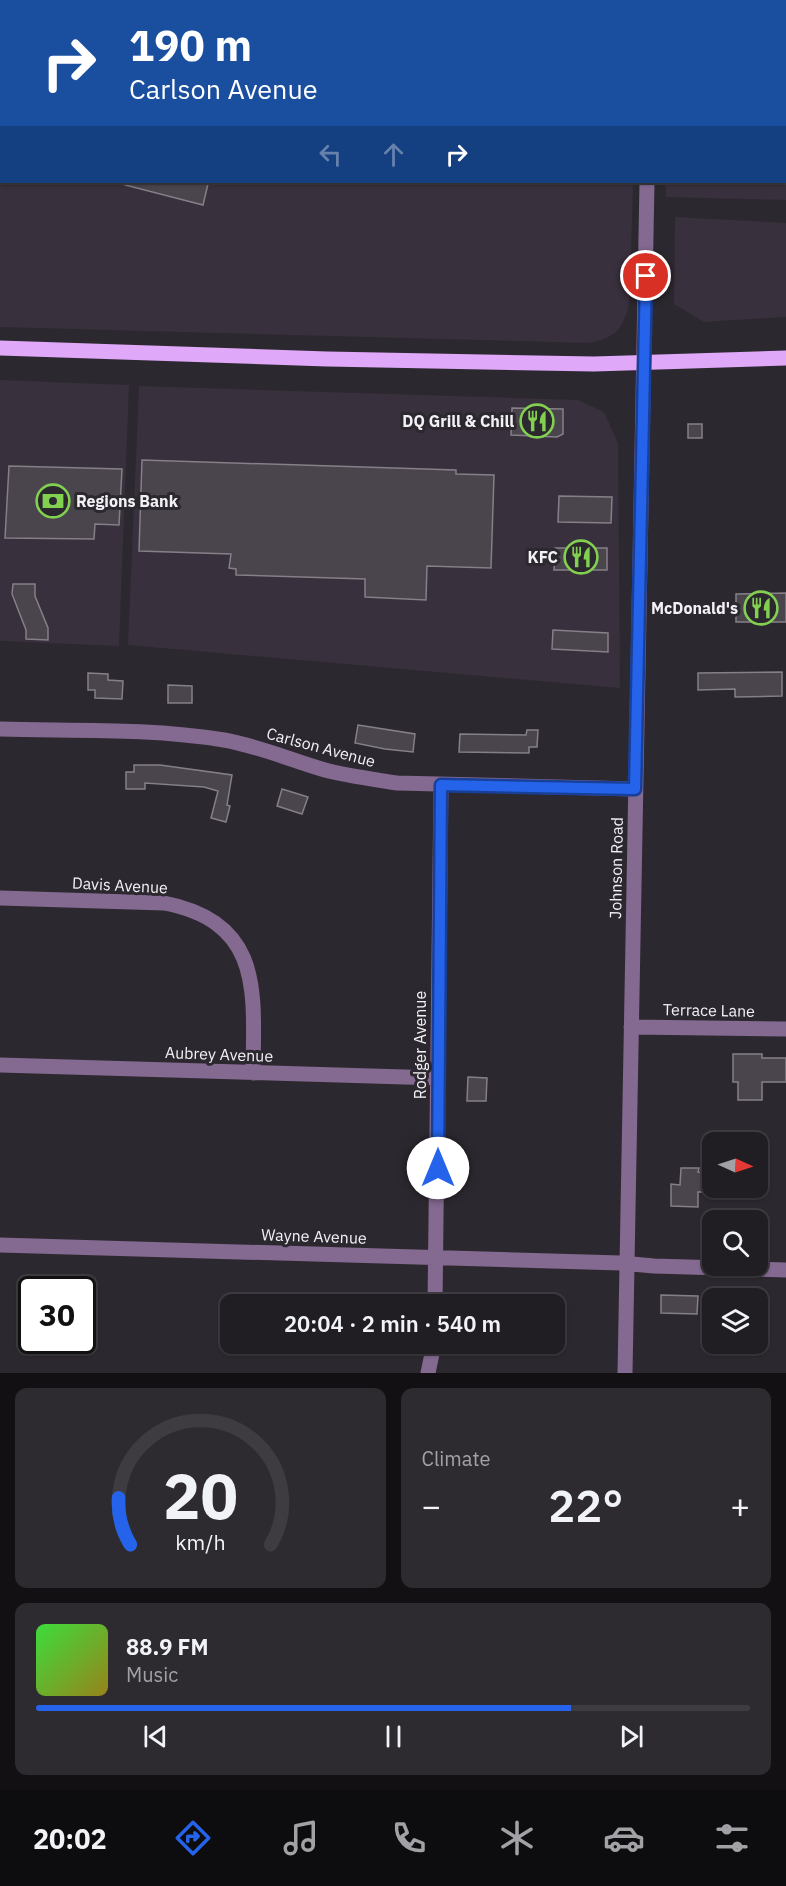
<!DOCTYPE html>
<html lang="en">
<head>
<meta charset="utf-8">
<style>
  :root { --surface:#211e23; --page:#2d2b30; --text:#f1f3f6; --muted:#a2a2a6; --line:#3e3c41; --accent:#2563eb }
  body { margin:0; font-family:"IBM Plex Sans",sans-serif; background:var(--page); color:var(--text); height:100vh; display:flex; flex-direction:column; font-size:22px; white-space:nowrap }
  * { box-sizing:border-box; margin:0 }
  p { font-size:20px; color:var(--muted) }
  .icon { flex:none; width:33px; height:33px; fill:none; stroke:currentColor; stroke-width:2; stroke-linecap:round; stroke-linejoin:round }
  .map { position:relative; height:1373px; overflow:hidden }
  .side { display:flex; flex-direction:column; gap:15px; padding:15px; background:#121013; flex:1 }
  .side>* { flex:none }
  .hud { position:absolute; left:0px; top:0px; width:786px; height:183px; box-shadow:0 2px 4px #0004,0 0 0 2px var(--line); background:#1a4fa0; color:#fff; overflow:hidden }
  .needle { width:39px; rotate:93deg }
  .buttons { position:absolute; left:702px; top:1132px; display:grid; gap:12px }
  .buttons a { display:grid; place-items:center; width:66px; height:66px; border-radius:12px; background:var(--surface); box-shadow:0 2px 4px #0004,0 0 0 2px var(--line); font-size:30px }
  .speed { position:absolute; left:18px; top:1276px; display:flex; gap:12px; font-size:30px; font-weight:700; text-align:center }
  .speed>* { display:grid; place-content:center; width:78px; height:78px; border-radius:50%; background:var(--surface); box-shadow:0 2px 4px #0004,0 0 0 2px var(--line); line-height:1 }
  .speed .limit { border:3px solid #111; border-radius:9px; background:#fff; color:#111 }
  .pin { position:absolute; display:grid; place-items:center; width:51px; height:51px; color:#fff; margin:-26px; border:3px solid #fff; border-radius:50%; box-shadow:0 2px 6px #0007 }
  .me { position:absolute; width:66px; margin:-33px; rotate:0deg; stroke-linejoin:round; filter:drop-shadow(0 0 4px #0008) }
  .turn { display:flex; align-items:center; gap:21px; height:126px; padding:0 30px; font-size:27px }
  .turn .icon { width:78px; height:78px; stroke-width:2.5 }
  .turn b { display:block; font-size:42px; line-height:51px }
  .lanes { display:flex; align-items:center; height:57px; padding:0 30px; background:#0003; justify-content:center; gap:30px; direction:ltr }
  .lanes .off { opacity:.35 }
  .big { font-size:45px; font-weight:600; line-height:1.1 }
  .side .widget { flex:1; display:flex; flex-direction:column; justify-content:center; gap:9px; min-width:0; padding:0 21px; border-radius:12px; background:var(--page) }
  .side .dial { align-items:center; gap:0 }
  .dial svg { height:156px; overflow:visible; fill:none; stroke:var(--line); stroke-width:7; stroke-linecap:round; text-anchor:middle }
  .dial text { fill:var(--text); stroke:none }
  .song { display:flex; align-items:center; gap:18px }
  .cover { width:72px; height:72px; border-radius:9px; background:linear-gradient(135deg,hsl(120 70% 55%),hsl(50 70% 35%)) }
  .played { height:6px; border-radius:3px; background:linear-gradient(90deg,var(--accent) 75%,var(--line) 75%) }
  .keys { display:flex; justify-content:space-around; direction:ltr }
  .heat { display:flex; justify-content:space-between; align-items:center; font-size:33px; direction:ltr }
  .side .tiles { flex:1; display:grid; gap:15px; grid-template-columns:1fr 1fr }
  .widget:last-child { grid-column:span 2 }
  .trip { position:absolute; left:220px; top:1294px; width:345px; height:60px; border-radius:12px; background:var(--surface); box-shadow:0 2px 4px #0004,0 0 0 2px var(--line); font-weight:600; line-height:60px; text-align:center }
  .tabs { display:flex; height:96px; justify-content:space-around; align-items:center; background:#0d0c0e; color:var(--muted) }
  .tabs .icon { width:42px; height:42px }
  .tabs .active { color:var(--accent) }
  .tabs b { font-size:27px; color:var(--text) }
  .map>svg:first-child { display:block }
  .built { fill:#38303c }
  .building { fill:#4a454c; stroke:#857f88; stroke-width:1.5 }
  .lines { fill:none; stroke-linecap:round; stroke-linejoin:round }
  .minor { stroke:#846990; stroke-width:15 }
  .major { stroke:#dfa8f8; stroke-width:15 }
  .route-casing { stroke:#184099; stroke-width:15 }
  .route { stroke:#2563eb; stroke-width:10 }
  .labels { text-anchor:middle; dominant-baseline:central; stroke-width:6; stroke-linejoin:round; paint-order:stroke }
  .poi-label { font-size:16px; font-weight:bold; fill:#f4f1f6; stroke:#2c282f; text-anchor:end }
  .street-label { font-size:16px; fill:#f4f1f6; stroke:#2c282f }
</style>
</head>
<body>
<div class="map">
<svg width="786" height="1373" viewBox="0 0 786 1373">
  <rect width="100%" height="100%" fill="#2c282f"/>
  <path class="built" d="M0,0H638L2,2V182H633L630,293L628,310L622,324L615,333L602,340L590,343L0,327Z
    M671,0H786V200L666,197V182H784V2Z
    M675,217L786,223V317L704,322L674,304Z
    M0,380L129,385L119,646L0,641Z
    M139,386L578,400L604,412L618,443L620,688L128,645Z"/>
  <path class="building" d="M125,182H200L208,184L203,205L125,185Z
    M512,408L563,409V434L557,437L511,435Z
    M688,424H702V438H688Z
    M142,460L456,470V474L494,475L491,568L427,566L426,600L365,597V579L236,575V569L229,568L231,554L139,551Z
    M9,466L122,469L119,525L95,524L94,539L5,538Z
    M559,496L612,497L611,523L558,522Z
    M555,548H607V570H554Z
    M13,584H35V596L48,628V640L26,639V630L12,594Z
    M786,593V622H736V594Z
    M553,630L608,633V652L552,649Z
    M782,672V696L735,697V689L698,690V673Z
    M88,673L108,674V680L123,681L122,699L95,698V690H88Z
    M168,685L192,686V703H168Z
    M358,725L415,734L413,752L385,749L355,743Z
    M527,730H538L537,747H529V753L459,752L460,734L526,735Z
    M134,765H160L232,775L227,805L230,806L226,822L211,818L218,791L204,787L145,783V789H126V772H134Z
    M282,789L308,797L302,814L277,806Z
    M733,1054H762V1058H786V1082H762V1100H738V1082H733Z
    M468,1077L487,1078L486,1101H467Z
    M681,1168H699L698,1172L711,1173V1192H698V1207L671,1206V1184L680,1185Z
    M661,1295L698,1296L697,1314L661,1313Z"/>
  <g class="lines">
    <path class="minor" d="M649,2V0
      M0,729C74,731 150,728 224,740C258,746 291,760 325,770C348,776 372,779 397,783L635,789
      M0,898L164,903C263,922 254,992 253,1073
      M631,1027L786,1029
      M0,1065L438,1078
      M0,1245L621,1263L654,1266L786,1270
      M435,1305L441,785
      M428,1373L434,1344
      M625,1373L647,182"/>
    <path class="major" d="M0,348L327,359L594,364L786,358"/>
  </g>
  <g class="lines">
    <defs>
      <path id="route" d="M438,1168L441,785L635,789L646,276"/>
    </defs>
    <use href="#route" class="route-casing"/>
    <use href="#route" class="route"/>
  </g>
  <defs>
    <symbol id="restaurant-ring" viewBox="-11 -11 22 22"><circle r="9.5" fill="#2c282f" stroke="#82d04f" stroke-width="1.5"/><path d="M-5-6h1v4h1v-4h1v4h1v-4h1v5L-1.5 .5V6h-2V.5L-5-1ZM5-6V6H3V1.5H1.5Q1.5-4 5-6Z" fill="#82d04f"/></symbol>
    <symbol id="bank-ring" viewBox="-11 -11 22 22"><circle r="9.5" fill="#2c282f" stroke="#82d04f" stroke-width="1.5"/><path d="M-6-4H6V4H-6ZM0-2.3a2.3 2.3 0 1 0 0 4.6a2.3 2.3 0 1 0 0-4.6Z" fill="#82d04f"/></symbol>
  </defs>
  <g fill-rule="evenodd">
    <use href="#restaurant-ring" x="518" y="402" width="38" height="38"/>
    <use href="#bank-ring" x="34" y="482" width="38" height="38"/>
    <use href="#restaurant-ring" x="562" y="538" width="38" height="38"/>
    <use href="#restaurant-ring" x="742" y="589" width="38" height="38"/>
  </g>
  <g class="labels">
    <g class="poi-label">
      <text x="514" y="421">DQ Grill &amp; Chill</text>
      <text x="76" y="501" text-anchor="start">Regions Bank</text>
      <text x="558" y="557">KFC</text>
      <text x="738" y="608">McDonald's</text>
    </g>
    <g class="street-label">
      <text transform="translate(321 747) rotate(15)">Carlson Avenue</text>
      <text transform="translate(616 868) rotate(-89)">Johnson Road</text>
      <text transform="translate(120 885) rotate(3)">Davis Avenue</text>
      <text transform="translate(709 1010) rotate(1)">Terrace Lane</text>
      <text transform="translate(420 1045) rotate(-90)">Rodger Avenue</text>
      <text transform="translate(219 1054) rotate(2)">Aubrey Avenue</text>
      <text transform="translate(314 1236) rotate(2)">Wayne Avenue</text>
    </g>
  </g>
</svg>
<div class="buttons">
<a><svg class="needle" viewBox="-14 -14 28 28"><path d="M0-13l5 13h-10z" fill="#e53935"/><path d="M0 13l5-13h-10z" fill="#a2a2a6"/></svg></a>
<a><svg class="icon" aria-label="search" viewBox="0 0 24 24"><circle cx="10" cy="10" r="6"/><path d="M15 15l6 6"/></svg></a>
<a><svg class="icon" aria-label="layers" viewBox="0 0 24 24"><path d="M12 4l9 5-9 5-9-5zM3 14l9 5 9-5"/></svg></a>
</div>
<div class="speed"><div class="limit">30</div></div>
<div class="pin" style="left:646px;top:276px;background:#d93025"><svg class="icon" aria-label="arrive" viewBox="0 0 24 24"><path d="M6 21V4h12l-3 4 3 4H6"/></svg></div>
<svg class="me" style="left:438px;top:1168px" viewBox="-20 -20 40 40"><circle r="19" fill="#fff"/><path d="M0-13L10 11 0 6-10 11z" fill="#2563eb"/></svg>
<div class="trip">20:04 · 2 min · 540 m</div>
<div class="hud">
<div class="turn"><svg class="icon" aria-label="right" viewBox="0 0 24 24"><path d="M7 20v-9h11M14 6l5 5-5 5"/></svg><div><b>190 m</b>Carlson Avenue</div></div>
<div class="lanes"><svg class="icon off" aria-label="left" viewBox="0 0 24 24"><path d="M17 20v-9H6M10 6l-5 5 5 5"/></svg><svg class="icon off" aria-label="ahead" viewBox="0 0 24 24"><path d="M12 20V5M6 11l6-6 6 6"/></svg><svg class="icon" aria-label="right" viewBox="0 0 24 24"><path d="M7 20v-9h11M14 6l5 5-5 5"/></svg></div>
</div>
</div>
<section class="side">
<div class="tiles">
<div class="widget dial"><svg viewBox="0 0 100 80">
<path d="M14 69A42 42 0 1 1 86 69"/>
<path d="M14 69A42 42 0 0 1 8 45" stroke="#2563eb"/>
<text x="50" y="56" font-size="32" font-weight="700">20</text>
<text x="50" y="72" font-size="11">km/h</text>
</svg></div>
<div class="widget"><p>Climate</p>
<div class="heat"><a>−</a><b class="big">22°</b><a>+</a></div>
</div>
<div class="widget">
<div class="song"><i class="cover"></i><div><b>88.9 FM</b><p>Music</p></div></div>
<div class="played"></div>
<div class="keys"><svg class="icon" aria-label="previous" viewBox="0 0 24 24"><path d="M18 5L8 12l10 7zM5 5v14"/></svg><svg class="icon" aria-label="pause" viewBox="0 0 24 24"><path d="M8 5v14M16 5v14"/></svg><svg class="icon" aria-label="next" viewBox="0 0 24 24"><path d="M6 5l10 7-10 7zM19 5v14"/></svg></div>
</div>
</div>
</section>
<nav class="tabs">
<b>20:02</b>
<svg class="icon active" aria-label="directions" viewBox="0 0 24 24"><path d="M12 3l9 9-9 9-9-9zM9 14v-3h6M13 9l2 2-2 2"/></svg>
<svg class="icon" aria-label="music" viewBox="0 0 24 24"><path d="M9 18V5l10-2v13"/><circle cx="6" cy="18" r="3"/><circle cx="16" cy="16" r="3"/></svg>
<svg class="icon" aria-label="phone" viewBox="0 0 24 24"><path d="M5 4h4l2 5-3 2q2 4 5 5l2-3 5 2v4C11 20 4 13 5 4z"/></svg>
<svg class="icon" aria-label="climate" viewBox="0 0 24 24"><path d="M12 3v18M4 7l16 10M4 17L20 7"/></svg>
<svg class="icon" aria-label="car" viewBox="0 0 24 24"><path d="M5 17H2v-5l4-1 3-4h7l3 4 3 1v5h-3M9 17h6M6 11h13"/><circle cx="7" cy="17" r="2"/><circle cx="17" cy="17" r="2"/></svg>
<svg class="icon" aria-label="filters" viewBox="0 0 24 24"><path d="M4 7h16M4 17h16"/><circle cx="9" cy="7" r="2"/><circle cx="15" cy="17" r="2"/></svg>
</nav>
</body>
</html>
